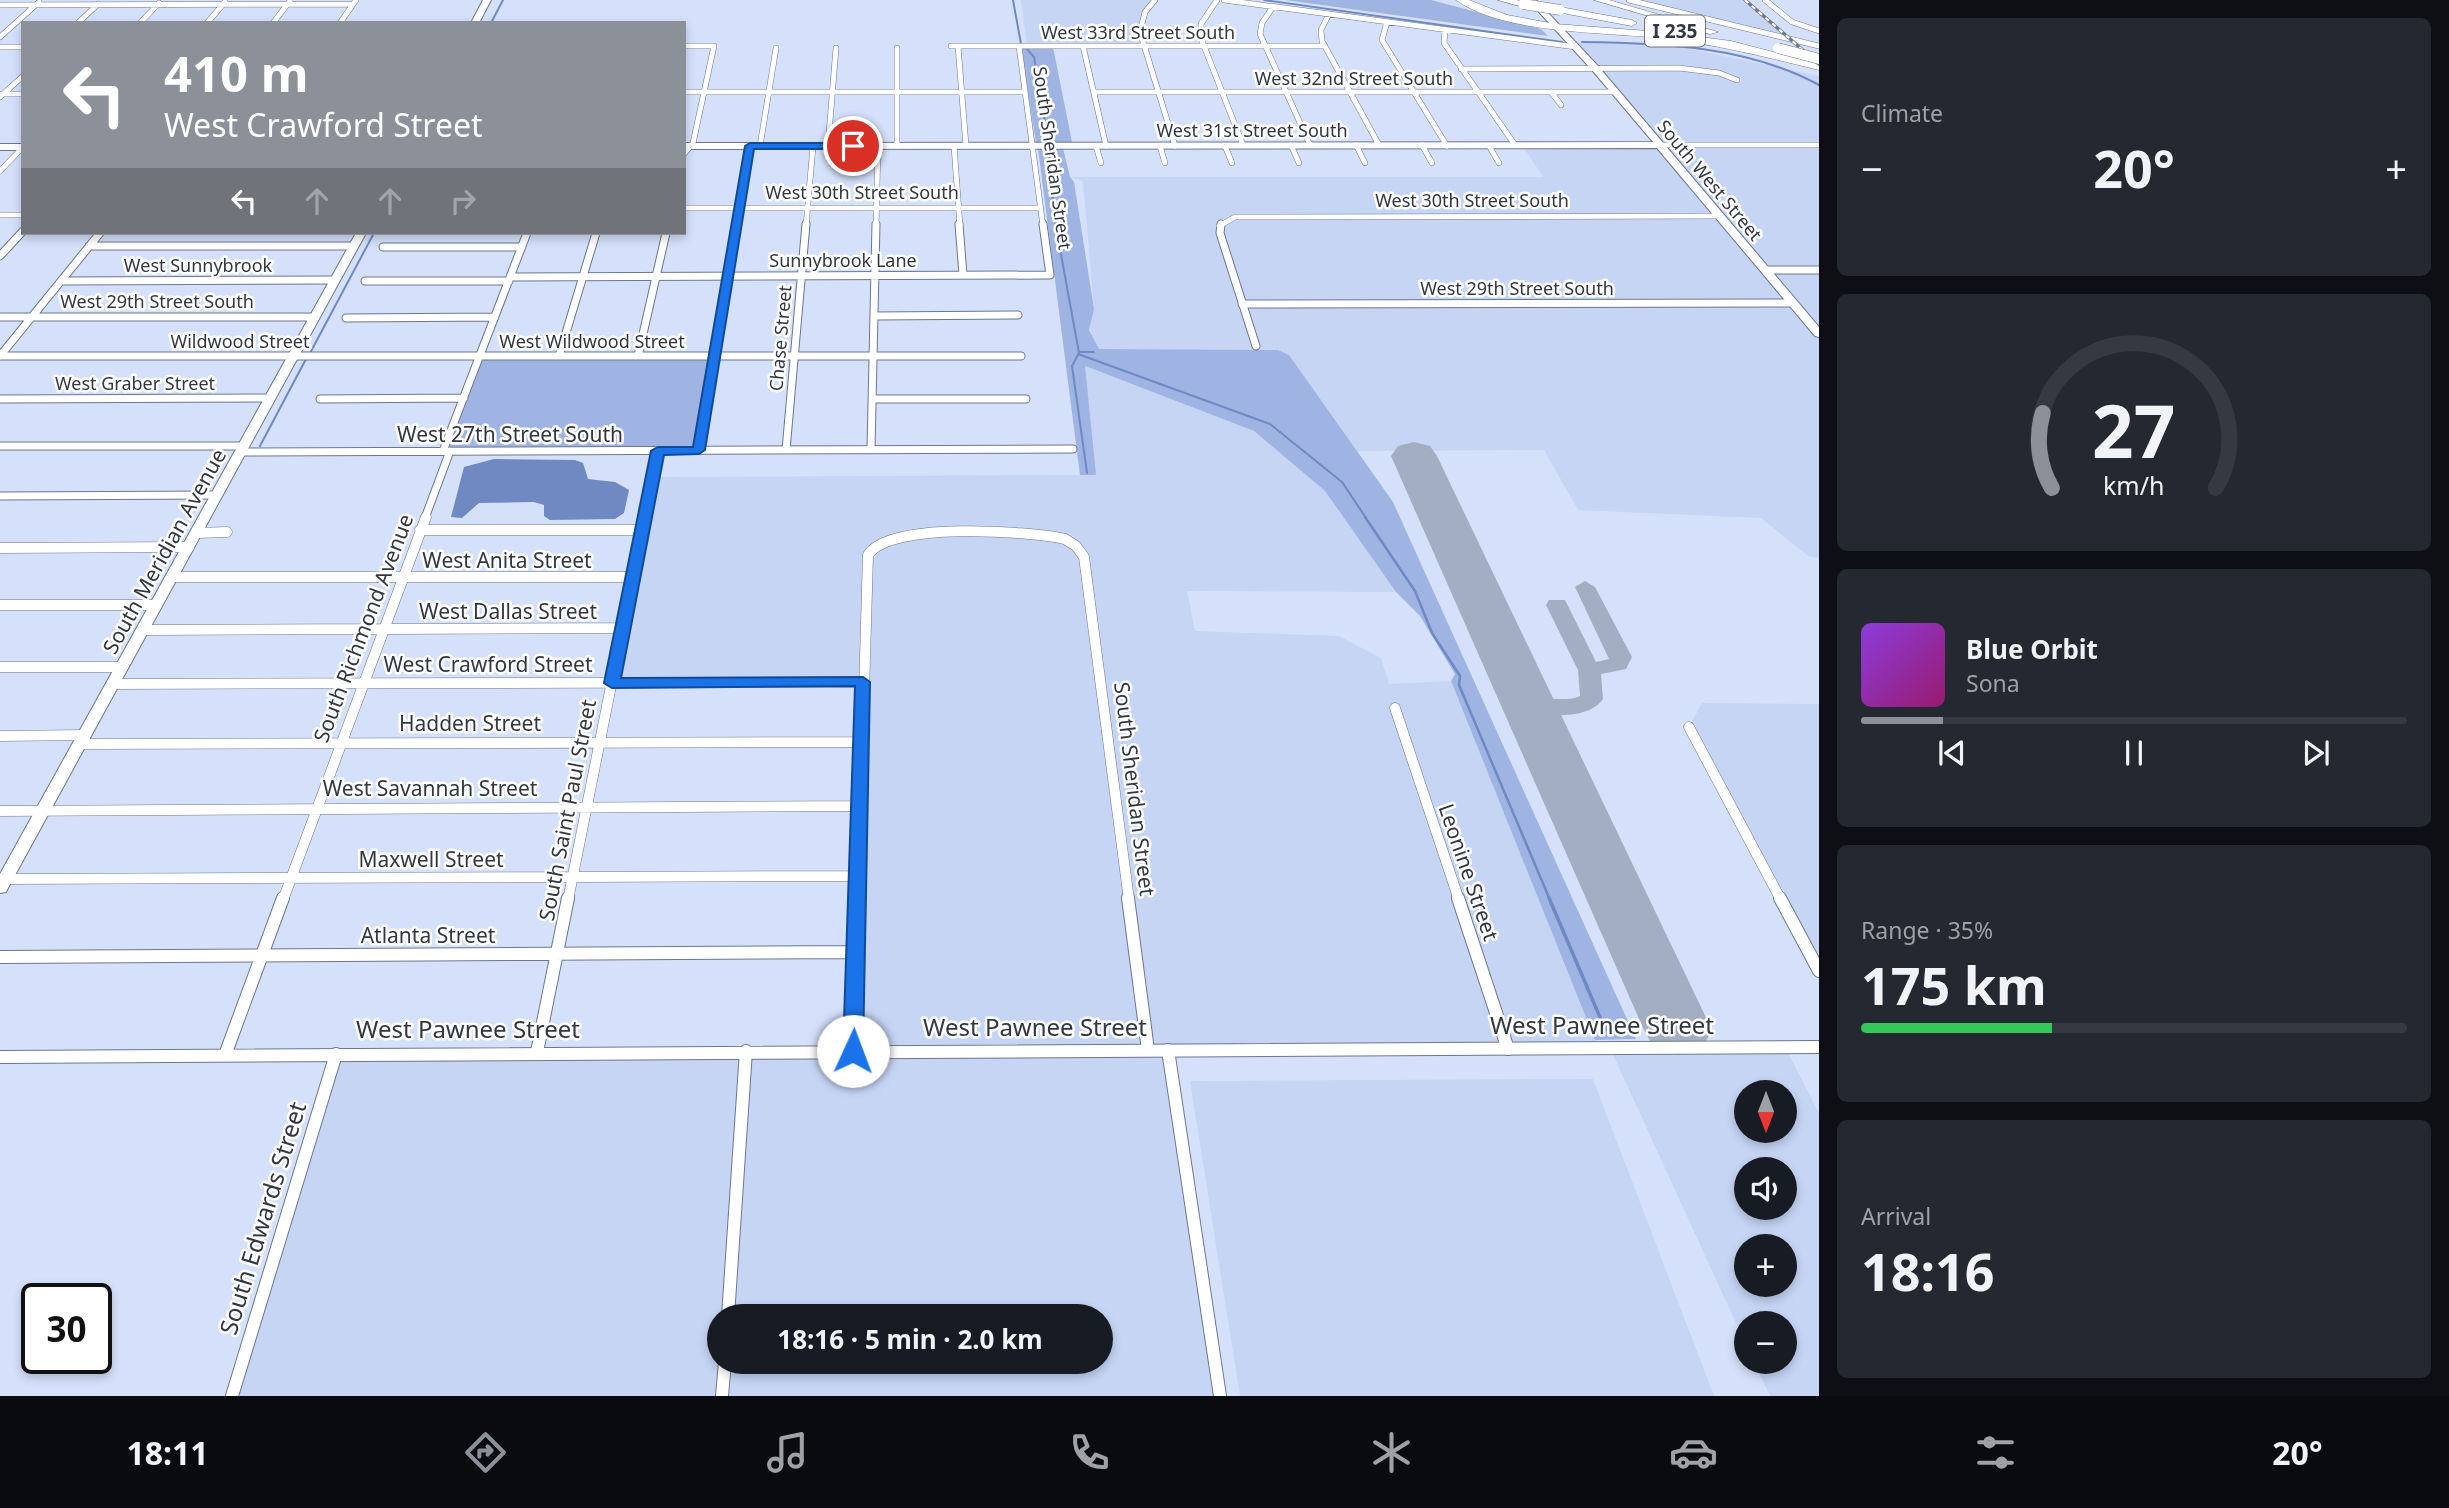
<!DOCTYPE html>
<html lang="en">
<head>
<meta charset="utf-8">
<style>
  :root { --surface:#171b24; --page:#242831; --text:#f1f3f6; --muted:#9ea1a6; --line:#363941; --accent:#8c9099 }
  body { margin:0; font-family:"Noto Sans",sans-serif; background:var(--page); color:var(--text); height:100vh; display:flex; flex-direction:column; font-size:26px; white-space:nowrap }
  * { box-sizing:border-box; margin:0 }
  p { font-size:23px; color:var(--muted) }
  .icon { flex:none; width:38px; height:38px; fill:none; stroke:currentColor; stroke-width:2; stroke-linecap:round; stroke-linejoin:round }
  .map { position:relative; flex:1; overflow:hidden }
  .panel { display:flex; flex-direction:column; gap:18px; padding:18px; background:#0d0f14; width:630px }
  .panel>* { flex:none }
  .top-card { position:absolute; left:21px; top:21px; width:665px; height:214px; border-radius:0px; box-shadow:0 4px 10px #0003; background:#8c9099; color:#fff; overflow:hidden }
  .needle { width:46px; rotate:180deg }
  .buttons { position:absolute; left:1734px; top:1080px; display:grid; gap:14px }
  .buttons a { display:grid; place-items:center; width:63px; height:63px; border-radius:50%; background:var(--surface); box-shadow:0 4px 10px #0003; font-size:35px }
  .speed { position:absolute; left:21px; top:1283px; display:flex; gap:14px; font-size:35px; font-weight:700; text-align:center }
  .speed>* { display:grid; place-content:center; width:91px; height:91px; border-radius:50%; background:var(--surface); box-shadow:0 4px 10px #0003; line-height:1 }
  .speed .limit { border:4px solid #111; border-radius:10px; background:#fff; color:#111 }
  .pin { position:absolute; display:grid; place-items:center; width:60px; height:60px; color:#fff; margin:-30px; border:4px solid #fff; border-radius:50%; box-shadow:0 2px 7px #0007 }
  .me { position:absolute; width:77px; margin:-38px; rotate:2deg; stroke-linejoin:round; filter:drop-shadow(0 0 5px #0008) }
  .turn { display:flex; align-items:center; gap:24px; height:147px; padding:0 28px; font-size:32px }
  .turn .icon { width:91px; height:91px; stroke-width:2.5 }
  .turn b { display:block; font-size:49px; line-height:60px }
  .lanes { display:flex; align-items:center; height:66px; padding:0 28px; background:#0003; justify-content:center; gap:35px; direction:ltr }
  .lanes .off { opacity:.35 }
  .big { font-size:52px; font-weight:700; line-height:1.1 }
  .panel .tile { flex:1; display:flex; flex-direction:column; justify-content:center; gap:10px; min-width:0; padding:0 24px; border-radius:10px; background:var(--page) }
  .panel .dial { align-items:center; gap:0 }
  .dial svg { height:182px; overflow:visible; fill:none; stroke:var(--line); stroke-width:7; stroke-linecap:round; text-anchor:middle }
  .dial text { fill:var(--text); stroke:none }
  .song { display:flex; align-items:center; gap:21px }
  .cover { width:84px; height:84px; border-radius:10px; background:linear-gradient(135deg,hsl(270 70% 55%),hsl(320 70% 35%)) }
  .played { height:7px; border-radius:4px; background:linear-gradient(90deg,var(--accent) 15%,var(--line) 15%) }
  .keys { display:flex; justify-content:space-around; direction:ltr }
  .heat { display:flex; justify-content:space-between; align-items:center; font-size:38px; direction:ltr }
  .charge { height:10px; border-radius:5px; background:linear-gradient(90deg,#34c759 35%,var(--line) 0) }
  .trip { position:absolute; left:707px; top:1304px; width:406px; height:70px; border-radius:35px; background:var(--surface); box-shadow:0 4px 10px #0003; font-weight:700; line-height:70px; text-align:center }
  .tab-bar { display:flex; height:112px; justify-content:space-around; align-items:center; background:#090b0e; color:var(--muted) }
  .tab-bar .icon { width:49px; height:49px }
  .tab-bar .selected { color:var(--accent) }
  .tab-bar b { font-size:32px; color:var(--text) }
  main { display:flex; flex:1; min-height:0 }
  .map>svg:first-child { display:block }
  .built { fill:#c6d5f4; fill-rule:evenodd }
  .green { fill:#9fb4e2 }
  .water { fill:#7089c3 }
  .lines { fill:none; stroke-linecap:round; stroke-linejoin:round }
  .stream-far2 { stroke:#7089c3; stroke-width:2 }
  .stream-far1 { stroke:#7089c3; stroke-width:2.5 }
  .stream { stroke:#7089c3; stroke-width:3.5 }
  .taxiway { fill:#a4aec2; fill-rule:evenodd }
  .runway { fill:#a4aec2; fill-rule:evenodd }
  .street-far3-casing { stroke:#6c778e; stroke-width:6 }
  .street-far2-casing { stroke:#6c778e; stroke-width:9 }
  .street-far1-casing { stroke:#6c778e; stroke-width:11 }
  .street-casing { stroke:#6c778e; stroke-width:14 }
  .secondary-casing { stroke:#6c778e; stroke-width:2 }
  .highway-casing { stroke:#6c778e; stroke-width:1 }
  .street-far3 { stroke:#fff; stroke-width:5 }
  .street-far2 { stroke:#fff; stroke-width:7 }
  .street-far1 { stroke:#fff; stroke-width:10 }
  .street { stroke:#fff; stroke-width:12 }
  .secondary { fill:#fff; fill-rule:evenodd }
  .highway { fill:#fff; fill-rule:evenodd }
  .rail-casing { stroke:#727a8a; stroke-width:3.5 }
  .rail { stroke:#fff; stroke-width:2; stroke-dasharray:4.5; stroke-linecap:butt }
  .highway-bridge-casing { stroke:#6c778e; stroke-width:11; stroke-linecap:butt }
  .highway-bridge { stroke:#fff; stroke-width:10 }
  .route { fill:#1a73e8; stroke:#114b97; stroke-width:2 }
  .labels { text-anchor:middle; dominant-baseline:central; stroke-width:5; stroke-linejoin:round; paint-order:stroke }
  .far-street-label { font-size:18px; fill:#323741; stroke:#fff }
  .shield { fill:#fff; stroke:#70737a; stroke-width:2 }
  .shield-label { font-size:19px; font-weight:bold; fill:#323741 }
  .street-label { font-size:21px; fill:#323741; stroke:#fff }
  .near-street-label { font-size:24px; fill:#323741; stroke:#fff }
</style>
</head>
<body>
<main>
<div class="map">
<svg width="1819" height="1396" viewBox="0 0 1819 1396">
  <rect width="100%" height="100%" fill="#d5e1fb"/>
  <path class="built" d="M1021,0H1151L1139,22V44L1027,45Z
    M1629,0H1746L1792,41Z
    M1571,43H1662L1819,76V558L1808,556L1761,518L1578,510L1544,450L1357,451L1289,356L1278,350L1099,349L1092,339L1089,320L1094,309L1083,181L1070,177H1543L1524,148L1659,145Z
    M1084,366L1254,431L1325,491L1396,592L1187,591L1195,631L1339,636L1381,658L1389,684L1451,681L1599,1048L1169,1050L1214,1396H232L336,1054L853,1051L862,682L612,683L652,477L1095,475ZM719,1316H1101V1362H719Z
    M1702,703L1819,704V971L1689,727Z
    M1785,1047L1819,1113V1396H1770L1754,1362H1785V1323H1746V1345L1610,1048ZM1746,1092H1785V1130H1746ZM1746,1169H1785V1208H1746ZM1746,1246H1785V1284H1746Z
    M1593,1079L1714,1396H1240L1190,1081Z"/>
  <path class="green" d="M1285,0H1431L1541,29L1548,36Z
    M1053,47L1072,142L1102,143H1036L1021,49Z
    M1038,148H1063L1070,177L1074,182L1094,309L1089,330L1099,349L1278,350L1289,355L1393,502L1636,1039L1595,1040L1451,681L1455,674L1420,616L1396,592L1325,491L1254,431L1085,366L1096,475H1080Z
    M715,356L699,450L443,451L480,357Z"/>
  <path class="water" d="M494,459L575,460L583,463L588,479L615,482L629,490L624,513L615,519L550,520L544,516V505L534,502L479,503L462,518L451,517L464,467Z"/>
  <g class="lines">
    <path class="stream-far2" d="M1013,0L1021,44
      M1264,0L1562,42
      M491,23L503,0
      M1582,42C1663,43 1747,46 1819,85
      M1026,48L1034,57L1048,141
      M1049,151L1054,216L1079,353L1072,366L1087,473
      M1080,352H1094
      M1078,354L1270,424L1342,482L1366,518
      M309,355L374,233
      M260,446L306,359"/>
    <path class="stream-far1" d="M1365,517L1415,591L1432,633L1460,676L1459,685L1550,900"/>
    <path class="stream" d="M1549,898L1605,1029"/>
    <path class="taxiway" d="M1585,581L1595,587L1632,657L1626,669L1601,674L1603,699C1588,721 1543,716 1521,711L1518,706C1529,690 1563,705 1580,696L1578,670L1546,605L1549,600H1565L1596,662L1609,659L1575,587Z"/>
    <path class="runway" d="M1414,442L1430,446L1437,456L1712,1030L1702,1048L1678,1055L1654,1048L1644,1030L1391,456L1398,446Z"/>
    <defs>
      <path id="street-far3" d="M1155,0L1145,12L1140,32L1175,146
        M1217,0L1201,24L1202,41L1243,145
        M1224,0L1576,47
        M1629,0L1819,46
        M1765,0L1792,22L1819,31
        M0,5L353,4
        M1273,7L1262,23L1260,34L1310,145
        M1329,14L1321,30L1322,41L1379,145
        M1387,22L1382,40L1447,146
        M78,23L98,4
        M140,23L159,3
        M207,23L225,2
        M273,23L290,1
        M340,23L356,0
        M1445,30L1444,43L1515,145
        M0,37L39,2
        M684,46H714L693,143L684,154
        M951,46H1325
        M958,46L966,146
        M1019,46L1043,226
        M1083,46L1106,146
        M0,47H23
        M897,48V146
        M1461,69L1679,68L1719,73L1737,80
        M684,92H1024
        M1094,92H1615
        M1551,92L1561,105
        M1,94H23
        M0,97L23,76
        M1291,145L1299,163
        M1356,145L1365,163
        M1422,145L1432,163
        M1660,145H1819
        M760,146L776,48
        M828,146L836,48
        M954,146L960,226
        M1096,146L1101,163
        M1160,146L1165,163
        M1225,146L1232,163
        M1489,146L1499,163
        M0,171L23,147
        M684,208H1040
        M0,215H23
        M737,226L750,146
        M806,226L813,146
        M876,226L878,146
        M1219,226L1235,217L1720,216"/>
      <path id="street-far2" d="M959,224L963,275
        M1221,224L1220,233L1256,346
        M89,246H353
        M383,247H522
        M0,256L23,231
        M1765,270H1819
        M510,277L1050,275L1043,224
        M61,281L335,280
        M365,281H509
        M1242,304L1792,303
        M874,316L1018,315
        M0,317H315
        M346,318L495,317
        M0,356H1021
        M0,356L100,233
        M559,356L596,233
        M638,356L666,233
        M0,399L271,398
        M320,399L464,398
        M873,399H1026
        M0,446H245
        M871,449L876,224
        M699,450L737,224
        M786,450L806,224
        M443,451L527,233
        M241,452L1073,449
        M0,496L217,495
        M425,518L450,451
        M644,518L658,451"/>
      <path id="street-far1" d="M420,530H642
        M196,533L227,532
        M0,548L189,547
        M172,577H632
        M0,605H156
        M143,630L622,628
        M0,667H122
        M113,684L863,682
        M1395,708L1459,900
        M1689,727L1781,900
        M0,736L85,735
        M80,744L861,742
        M0,811L859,806
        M5,879L858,876
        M283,900L426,517
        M568,900L645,517
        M858,900L868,555C889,521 1028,531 1065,539L1076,546L1084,557L1129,900"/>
      <path id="street" d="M1128,898L1148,1050
        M1458,898L1508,1049
        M1780,898L1819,971
        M0,957L856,952
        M1168,1050L1220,1396
        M853,1051L858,898
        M537,1052L568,898
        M225,1055L283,898
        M728,1316L746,1051
        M232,1396L336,1054
        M722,1396L725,1362"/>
      <path id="secondary" d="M483,0H491L479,23H471Z
        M1528,0H1536L1598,66L1819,327V337L1815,336L1657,148L684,149V143L1653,142L1592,70Z
        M0,144H23V150H0Z
        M356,233H366L8,888L6,892L0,893V874Z
        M1819,1041V1053L0,1063V1051Z"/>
      <path id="highway" d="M1456,0H1469L1507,15L1555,24L1661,32L1731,41L1819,64V70C1766,57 1715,44 1661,38C1604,32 1503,34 1456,0Z
        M1498,0H1517L1528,4L1523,7Z
        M1594,0H1609L1718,32L1710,34Z
        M1560,7L1632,20L1637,23L1632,26L1557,12V8Z"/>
    </defs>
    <use href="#street-far3" class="street-far3-casing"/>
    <use href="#street-far2" class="street-far2-casing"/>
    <use href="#street-far1" class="street-far1-casing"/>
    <use href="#street" class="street-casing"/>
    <use href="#secondary" class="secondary-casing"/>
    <use href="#highway" class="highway-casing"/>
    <use href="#street-far3" class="street-far3"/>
    <use href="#street-far2" class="street-far2"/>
    <use href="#street-far1" class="street-far1"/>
    <use href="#street" class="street"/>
    <use href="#secondary" class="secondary"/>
    <use href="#highway" class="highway"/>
    <defs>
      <path id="rail" d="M1745,0L1819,64"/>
    </defs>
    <use href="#rail" class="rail-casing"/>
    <use href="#rail" class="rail"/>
    <defs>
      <path id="highway-bridge" d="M1523,4L1560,10
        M1778,48L1819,59"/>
    </defs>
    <use href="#highway-bridge" class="highway-bridge-casing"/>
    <use href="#highway-bridge" class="highway-bridge"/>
  </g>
  <path class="route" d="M750,143H853L858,146L853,149H754L705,450L699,454L664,455L621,678L863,677L870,682L863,1051L853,1058L843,1051L855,686L612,688L604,683L651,451L658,447H693L745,146Z"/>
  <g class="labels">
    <g class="far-street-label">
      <text x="1138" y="32">West 33rd Street South</text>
      <text x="1354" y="78">West 32nd Street South</text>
      <text x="1252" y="130">West 31st Street South</text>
      <text transform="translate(1053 158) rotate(82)">South Sheridan Street</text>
      <text transform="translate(1710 180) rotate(50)">South West Street</text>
      <text x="862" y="192">West 30th Street South</text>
      <text x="1472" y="200">West 30th Street South</text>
      <text x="843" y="260">Sunnybrook Lane</text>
      <text x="198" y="265">West Sunnybrook</text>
      <text x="1517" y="288">West 29th Street South</text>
      <text x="157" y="301">West 29th Street South</text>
      <text transform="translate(780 338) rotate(-85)">Chase Street</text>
      <text x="240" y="341">Wildwood Street</text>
      <text x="592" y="341">West Wildwood Street</text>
      <text x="135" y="383">West Graber Street</text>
    </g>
    <rect class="shield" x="1645" y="15.5" width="60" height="31" rx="5"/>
    <g class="shield-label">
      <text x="1675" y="31">I 235</text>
    </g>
    <g class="street-label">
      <text x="510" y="434">West 27th Street South</text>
      <text transform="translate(164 551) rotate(-61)">South Meridian Avenue</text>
      <text x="507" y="560">West Anita Street</text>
      <text x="508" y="611">West Dallas Street</text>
      <text transform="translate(363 628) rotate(-69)">South Richmond Avenue</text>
      <text x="488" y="664">West Crawford Street</text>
      <text x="470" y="723">Hadden Street</text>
      <text x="430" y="788">West Savannah Street</text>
      <text transform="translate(1135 789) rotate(83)">South Sheridan Street</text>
      <text transform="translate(567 810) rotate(-79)">South Saint Paul Street</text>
      <text x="431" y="859">Maxwell Street</text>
      <text transform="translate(1469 872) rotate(71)">Leonine Street</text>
      <text x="428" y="935">Atlanta Street</text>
    </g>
    <g class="near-street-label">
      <text x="1602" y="1024">West Pawnee Street</text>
      <text x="1035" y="1026">West Pawnee Street</text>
      <text x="468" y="1028">West Pawnee Street</text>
      <text transform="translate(262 1218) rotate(-73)">South Edwards Street</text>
    </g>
  </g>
</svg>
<div class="buttons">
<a><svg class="needle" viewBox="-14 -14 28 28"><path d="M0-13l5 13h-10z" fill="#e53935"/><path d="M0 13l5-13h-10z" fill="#9ea1a6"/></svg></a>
<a><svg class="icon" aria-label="sound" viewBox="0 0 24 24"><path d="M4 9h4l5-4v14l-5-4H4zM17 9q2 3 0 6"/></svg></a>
<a>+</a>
<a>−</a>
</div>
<div class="speed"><div class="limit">30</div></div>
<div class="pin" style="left:853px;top:146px;background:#d93025"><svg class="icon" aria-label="arrive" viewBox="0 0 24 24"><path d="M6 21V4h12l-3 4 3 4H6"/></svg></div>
<svg class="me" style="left:853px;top:1051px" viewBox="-20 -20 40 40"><circle r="19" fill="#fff"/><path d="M0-13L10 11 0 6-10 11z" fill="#1a73e8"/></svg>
<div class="trip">18:16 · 5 min · 2.0 km</div>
<div class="top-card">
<div class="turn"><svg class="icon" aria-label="left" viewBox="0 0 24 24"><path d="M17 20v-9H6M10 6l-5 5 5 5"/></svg><div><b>410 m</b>West Crawford Street</div></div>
<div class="lanes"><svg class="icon" aria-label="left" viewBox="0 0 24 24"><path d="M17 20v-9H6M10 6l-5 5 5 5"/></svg><svg class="icon off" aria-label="ahead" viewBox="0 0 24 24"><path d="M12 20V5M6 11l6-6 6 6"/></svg><svg class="icon off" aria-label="ahead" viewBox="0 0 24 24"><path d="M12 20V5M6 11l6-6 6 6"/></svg><svg class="icon off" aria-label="right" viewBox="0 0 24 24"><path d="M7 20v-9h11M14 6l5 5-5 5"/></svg></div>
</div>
</div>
<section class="panel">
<div class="tile"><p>Climate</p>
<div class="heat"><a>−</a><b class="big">20°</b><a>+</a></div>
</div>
<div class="tile dial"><svg viewBox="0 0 100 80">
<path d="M14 69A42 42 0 1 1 86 69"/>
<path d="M14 69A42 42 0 0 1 10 36" stroke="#8c9099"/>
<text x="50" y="56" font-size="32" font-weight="700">27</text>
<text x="50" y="72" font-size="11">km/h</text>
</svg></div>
<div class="tile">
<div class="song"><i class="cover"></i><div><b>Blue Orbit</b><p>Sona</p></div></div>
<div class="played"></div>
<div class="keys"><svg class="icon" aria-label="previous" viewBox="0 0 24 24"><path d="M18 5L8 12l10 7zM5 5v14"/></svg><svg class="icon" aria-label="pause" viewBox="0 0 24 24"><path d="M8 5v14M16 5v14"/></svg><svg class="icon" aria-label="next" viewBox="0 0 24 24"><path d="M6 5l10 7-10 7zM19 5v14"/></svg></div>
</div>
<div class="tile"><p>Range · 35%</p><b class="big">175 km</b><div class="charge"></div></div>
<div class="tile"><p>Arrival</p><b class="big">18:16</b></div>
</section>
</main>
<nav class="tab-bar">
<b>18:11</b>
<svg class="icon selected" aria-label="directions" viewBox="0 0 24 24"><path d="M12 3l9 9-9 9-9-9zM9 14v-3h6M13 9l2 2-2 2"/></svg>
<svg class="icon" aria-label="music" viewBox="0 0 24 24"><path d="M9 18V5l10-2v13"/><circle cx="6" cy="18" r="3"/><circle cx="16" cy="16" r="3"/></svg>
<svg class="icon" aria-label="phone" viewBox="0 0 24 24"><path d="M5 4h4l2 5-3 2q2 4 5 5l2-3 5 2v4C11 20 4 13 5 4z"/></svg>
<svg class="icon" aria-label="climate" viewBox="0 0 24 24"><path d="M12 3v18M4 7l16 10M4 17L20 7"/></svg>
<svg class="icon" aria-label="car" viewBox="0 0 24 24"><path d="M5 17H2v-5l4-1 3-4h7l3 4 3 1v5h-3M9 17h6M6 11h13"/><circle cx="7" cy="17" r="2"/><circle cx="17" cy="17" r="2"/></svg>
<svg class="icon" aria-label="filters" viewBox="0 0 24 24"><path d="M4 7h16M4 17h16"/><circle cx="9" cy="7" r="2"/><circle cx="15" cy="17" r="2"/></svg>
<b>20°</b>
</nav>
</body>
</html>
